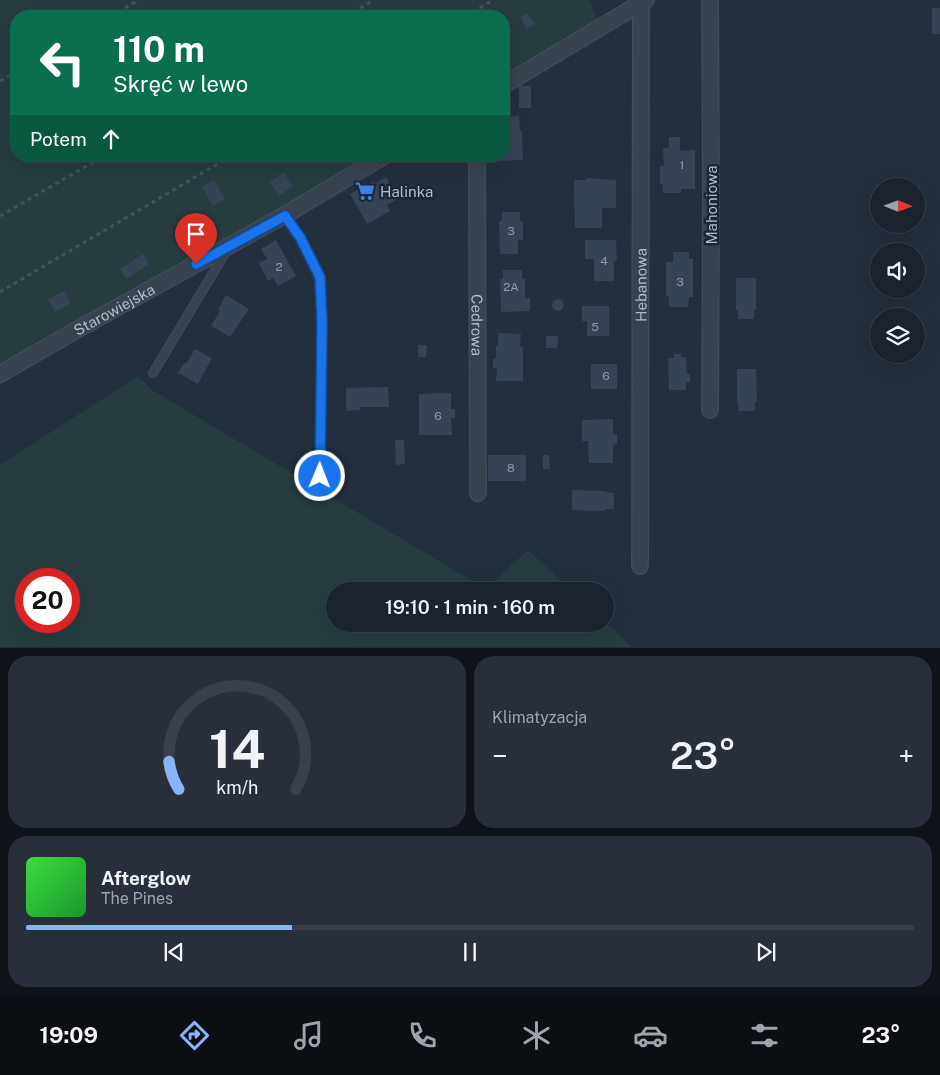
<!DOCTYPE html>
<html lang="pl">
<head>
<meta charset="utf-8">
<style>
  :root { --surface:#1b232e; --page:#282f3a; --text:#f1f3f6; --muted:#a0a4aa; --line:#39404a; --accent:#8ab4f8 }
  body { margin:0; font-family:"Public Sans",sans-serif; background:var(--page); color:var(--text); height:100vh; display:flex; flex-direction:column; font-size:19px; white-space:nowrap }
  * { box-sizing:border-box; margin:0 }
  p { font-size:16px; color:var(--muted) }
  .icon { flex:none; width:28px; height:28px; fill:none; stroke:currentColor; stroke-width:2; stroke-linecap:round; stroke-linejoin:round }
  .map { position:relative; height:648px; overflow:hidden }
  .side { display:flex; flex-direction:column; gap:8px; padding:8px; background:#0f1319; flex:1 }
  .side>* { flex:none }
  .hud { position:absolute; left:10px; top:10px; width:500px; height:152px; border-radius:20px; box-shadow:0 5px 20px #0002,0 0 0 1px var(--line); background:#0b6e4f; color:#fff; overflow:hidden }
  .needle { width:32px; rotate:91deg }
  .controls { position:absolute; left:870px; top:178px; display:grid; gap:10px }
  .controls a { display:grid; place-items:center; width:55px; height:55px; border-radius:50%; background:var(--surface); box-shadow:0 5px 20px #0002,0 0 0 1px var(--line); font-size:25px }
  .speed { position:absolute; left:15px; top:568px; display:flex; gap:10px; font-size:25px; font-weight:700; text-align:center }
  .speed>* { display:grid; place-content:center; width:65px; height:65px; border-radius:50%; background:var(--surface); box-shadow:0 5px 20px #0002,0 0 0 1px var(--line); line-height:1 }
  .speed .limit { border:8px solid #d22; background:#fff; color:#111 }
  .pin { position:absolute; display:grid; place-items:center; width:42px; height:42px; color:#fff; margin:-51px -21px; border-radius:50% 50% 50% 0; rotate:-45deg; box-shadow:0 0 5px #0007 }
  .pin .icon { rotate:45deg }
  .me { position:absolute; width:55px; margin:-28px; rotate:1deg; stroke-linejoin:round; filter:drop-shadow(0 0 4px #0008) }
  .turn { display:flex; align-items:center; gap:18px; height:105px; padding:0 20px; font-size:22px }
  .turn .icon { width:65px; height:65px; stroke-width:2.5 }
  .turn b { display:block; font-size:35px; line-height:42px }
  .then { display:flex; align-items:center; height:48px; padding:0 20px; background:#0003; gap:10px; font-size:19px }
  .big { font-size:38px; font-weight:600; line-height:1.1 }
  .side .tile { flex:1; display:flex; flex-direction:column; justify-content:center; gap:8px; min-width:0; padding:0 18px; border-radius:20px; background:var(--page) }
  .side .dial { align-items:center; gap:0 }
  .dial svg { height:130px; overflow:visible; fill:none; stroke:var(--line); stroke-width:7; stroke-linecap:round; text-anchor:middle }
  .dial text { fill:var(--text); stroke:none }
  .song { display:flex; align-items:center; gap:15px }
  .cover { width:60px; height:60px; border-radius:8px; background:linear-gradient(135deg,hsl(120 70% 55%),hsl(130 70% 35%)) }
  .played { height:5px; border-radius:2px; background:linear-gradient(90deg,var(--accent) 30%,var(--line) 30%) }
  .keys { display:flex; justify-content:space-around; direction:ltr }
  .heat { display:flex; justify-content:space-between; align-items:center; font-size:28px; direction:ltr }
  .side .tiles { flex:1; display:grid; gap:8px; grid-template-columns:1fr 1fr }
  .tile:last-child { grid-column:span 2 }
  .trip { position:absolute; left:326px; top:582px; width:288px; height:50px; border-radius:25px; background:var(--surface); box-shadow:0 5px 20px #0002,0 0 0 1px var(--line); font-weight:600; line-height:50px; text-align:center }
  .tab-bar { display:flex; height:80px; justify-content:space-around; align-items:center; background:#0b0e12; color:var(--muted) }
  .tab-bar .icon { width:35px; height:35px }
  .tab-bar .on { color:var(--accent) }
  .tab-bar b { font-size:22px; color:var(--text) }
  .map>svg:first-child { display:block }
  .green { fill:#263c3f; fill-rule:evenodd }
  .building { fill:#364354 }
  .lines { fill:none; stroke-linecap:round; stroke-linejoin:round }
  .service-casing { stroke:#414a57; stroke-width:10 }
  .minor-casing { stroke:#414a57; stroke-width:18 }
  .path { stroke:#3f5557; stroke-width:3; stroke-dasharray:4 4; stroke-linecap:butt }
  .service { stroke:#38414e; stroke-width:8 }
  .minor { stroke:#38414e; stroke-width:15 }
  .route-casing { stroke:#114b97; stroke-width:12 }
  .route { stroke:#1a73e8; stroke-width:9 }
  .labels { text-anchor:middle; dominant-baseline:central; stroke-width:5; stroke-linejoin:round; paint-order:stroke }
  .number-label { font-size:12px; fill:#929caa }
  .poi-label { font-size:15px; fill:#b4bcc9; stroke:#1d2633; text-anchor:start }
  .street-label { font-size:15px; fill:#b4bcc9; stroke:#1d2633 }
</style>
</head>
<body>
<div class="map">
<svg width="940" height="648" viewBox="0 0 940 648">
  <rect width="100%" height="100%" fill="#242f3e"/>
  <path class="green" d="M0,0H590L599,27L504,85V16H16V156H384L0,385Z
    M138,376L152,390L486,589L528,550L572,591H335V624H605V622L632,647H0V465ZM26,579H69V621H26Z"/>
  <path class="building" d="M932,8H940V34H932Z
    M527,13L535,24L527,29L520,18Z
    M519,86H531V108H519Z
    M519,116L520,131H522L523,160L496,161V156H504V117Z
    M669,137H680V151L695,150V189H681V193H663V184H660V166H664L663,148H669Z
    M284,173L293,186L279,196L270,182Z
    M386,177L398,199L387,205L390,211L367,224L350,194L374,181L375,183Z
    M586,178L616,180V208H602V228H575L574,180H586Z
    M214,180L225,199L213,206L202,187Z
    M502,212H520V221H523V240H518V254H500L499,221H502Z
    M276,240L296,276L278,286L273,278L268,281L259,263L267,259L261,249Z
    M585,240H616L617,261H614V281H594V259H585Z
    M673,252H689V259H693V297H689L688,307H669V297L666,296V262H673Z
    M143,254L149,264L126,279L120,269Z
    M503,270H522V279H525V298H530V311L501,312L500,279H503Z
    M736,278H756V310H754V319H738V310H736Z
    M63,291L71,303L55,312L48,300Z
    M226,295L249,309L230,337L211,326L220,311L218,309Z
    M552 305a6 6 0 1 1 12 0a6 6 0 1 1-12 0Z
    M582,306H609V336H587V321H582Z
    M498,333L521,334L520,347H523V381H496L497,368H493V359L496,358V346H498Z
    M546,336H558L557,348H546Z
    M418,345H427L426,357H418Z
    M195,349L212,358L198,384L178,373L184,363L186,364Z
    M674,354H681V357H686L687,374H690V382H686V390H669L668,358H674Z
    M591,364H617V389H591Z
    M737,369H756L757,402H755V411H738V402H737Z
    M388,387L389,407H360V410L346,411V388Z
    M451,393V409H455V418H451L452,435H419V394Z
    M613,419V434H617V444L613,445V463H589L588,441H582V420Z
    M395,440H404L405,464L396,465Z
    M488,455H526V481H488Z
    M543,455H549L550,469H543Z
    M572,490L605,491V492L614,493V509H605V511L572,510Z"/>
  <g class="lines">
    <defs>
      <path id="service" d="M285,215L300,237L319,277L322,322L320,476
        M153,373L227,250"/>
      <g id="minor">
        <path d="M710,0L711,202L710,410"/>
        <path d="M504,85L646,0"/>
        <path id="s1" d="M477,156L478,493"/>
        <path id="s2" d="M0,374L80,328L285,215L384,156"/>
        <path id="s3" d="M640,566L641,3"/>
      </g>
    </defs>
    <use href="#service" class="service-casing"/>
    <use href="#minor" class="minor-casing"/>
    <path class="path" d="M111,16L139,0
      M346,16L374,0
      M466,16L493,0
      M0,81L16,72
      M0,216L104,156
      M0,292L231,156"/>
    <use href="#service" class="service"/>
    <use href="#minor" class="minor"/>
  </g>
  <g class="lines">
    <defs>
      <path id="route" d="M196,264L285,216L300,237L320,277L322,322L320,476"/>
    </defs>
    <use href="#route" class="route-casing"/>
    <use href="#route" class="route"/>
  </g>
  <defs>
    <symbol id="supermarket-bare" viewBox="-9 -9 18 18"><path d="M-6-5.5h2.5l.6 2H6L4.5 2H-2.5L-4.4-4H-6ZM-1.5 3.2a1.3 1.3 0 1 0 .1 0ZM3 3.2a1.3 1.3 0 1 0 .1 0Z" fill="#3f7fe0" stroke="#1d2633" stroke-width="2.5" paint-order="stroke"/></symbol>
  </defs>
  <g fill-rule="evenodd">
    <use href="#supermarket-bare" x="351" y="177" width="28" height="28"/>
  </g>
  <g class="labels">
    <g class="number-label">
      <text x="682" y="165">1</text>
      <text x="511" y="231">3</text>
      <text x="604" y="261">4</text>
      <text x="279" y="267">2</text>
      <text x="680" y="282">3</text>
      <text x="511" y="287">2A</text>
      <text x="595" y="327">5</text>
      <text x="606" y="376">6</text>
      <text x="438" y="416">6</text>
      <text x="511" y="468">8</text>
    </g>
    <g class="poi-label">
      <text x="380" y="191">Halinka</text>
    </g>
    <g class="street-label">
      <text transform="translate(711 205) rotate(-90)">Mahoniowa</text>
      <text stroke="none"><textPath href="#s3" startOffset="281">Hebanowa</textPath></text>
      <text stroke="none"><textPath href="#s2" startOffset="131">Starowiejska</textPath></text>
      <text stroke="none"><textPath href="#s1" startOffset="169">Cedrowa</textPath></text>
    </g>
  </g>
</svg>
<div class="controls">
<a><svg class="needle" viewBox="-14 -14 28 28"><path d="M0-13l5 13h-10z" fill="#e53935"/><path d="M0 13l5-13h-10z" fill="#a0a4aa"/></svg></a>
<a><svg class="icon" aria-label="sound" viewBox="0 0 24 24"><path d="M4 9h4l5-4v14l-5-4H4zM17 9q2 3 0 6"/></svg></a>
<a><svg class="icon" aria-label="layers" viewBox="0 0 24 24"><path d="M12 4l9 5-9 5-9-5zM3 14l9 5 9-5"/></svg></a>
</div>
<div class="speed"><div class="limit">20</div></div>
<div class="pin" style="left:196px;top:264px;background:#d93025"><svg class="icon" aria-label="arrive" viewBox="0 0 24 24"><path d="M6 21V4h12l-3 4 3 4H6"/></svg></div>
<svg class="me" style="left:320px;top:476px" viewBox="-20 -20 40 40"><circle r="17" fill="#1a73e8" stroke="#fff" stroke-width="3"/><path d="M0-11L8 9 0 5-8 9z" fill="#fff"/></svg>
<div class="trip">19:10 · 1 min · 160 m</div>
<div class="hud">
<div class="turn"><svg class="icon" aria-label="left" viewBox="0 0 24 24"><path d="M17 20v-9H6M10 6l-5 5 5 5"/></svg><div><b>110 m</b>Skręć w lewo</div></div>
<div class="then">Potem<svg class="icon" aria-label="ahead" viewBox="0 0 24 24"><path d="M12 20V5M6 11l6-6 6 6"/></svg></div>
</div>
</div>
<section class="side">
<div class="tiles">
<div class="tile dial"><svg viewBox="0 0 100 80">
<path d="M14 69A42 42 0 1 1 86 69"/>
<path d="M14 69A42 42 0 0 1 8 52" stroke="#8ab4f8"/>
<text x="50" y="56" font-size="32" font-weight="700">14</text>
<text x="50" y="72" font-size="11">km/h</text>
</svg></div>
<div class="tile"><p>Klimatyzacja</p>
<div class="heat"><a>−</a><b class="big">23°</b><a>+</a></div>
</div>
<div class="tile">
<div class="song"><i class="cover"></i><div><b>Afterglow</b><p>The Pines</p></div></div>
<div class="played"></div>
<div class="keys"><svg class="icon" aria-label="previous" viewBox="0 0 24 24"><path d="M18 5L8 12l10 7zM5 5v14"/></svg><svg class="icon" aria-label="pause" viewBox="0 0 24 24"><path d="M8 5v14M16 5v14"/></svg><svg class="icon" aria-label="next" viewBox="0 0 24 24"><path d="M6 5l10 7-10 7zM19 5v14"/></svg></div>
</div>
</div>
</section>
<nav class="tab-bar">
<b>19:09</b>
<svg class="icon on" aria-label="directions" viewBox="0 0 24 24"><path d="M12 3l9 9-9 9-9-9zM9 14v-3h6M13 9l2 2-2 2"/></svg>
<svg class="icon" aria-label="music" viewBox="0 0 24 24"><path d="M9 18V5l10-2v13"/><circle cx="6" cy="18" r="3"/><circle cx="16" cy="16" r="3"/></svg>
<svg class="icon" aria-label="phone" viewBox="0 0 24 24"><path d="M5 4h4l2 5-3 2q2 4 5 5l2-3 5 2v4C11 20 4 13 5 4z"/></svg>
<svg class="icon" aria-label="climate" viewBox="0 0 24 24"><path d="M12 3v18M4 7l16 10M4 17L20 7"/></svg>
<svg class="icon" aria-label="car" viewBox="0 0 24 24"><path d="M5 17H2v-5l4-1 3-4h7l3 4 3 1v5h-3M9 17h6M6 11h13"/><circle cx="7" cy="17" r="2"/><circle cx="17" cy="17" r="2"/></svg>
<svg class="icon" aria-label="filters" viewBox="0 0 24 24"><path d="M4 7h16M4 17h16"/><circle cx="9" cy="7" r="2"/><circle cx="15" cy="17" r="2"/></svg>
<b>23°</b>
</nav>
</body>
</html>
